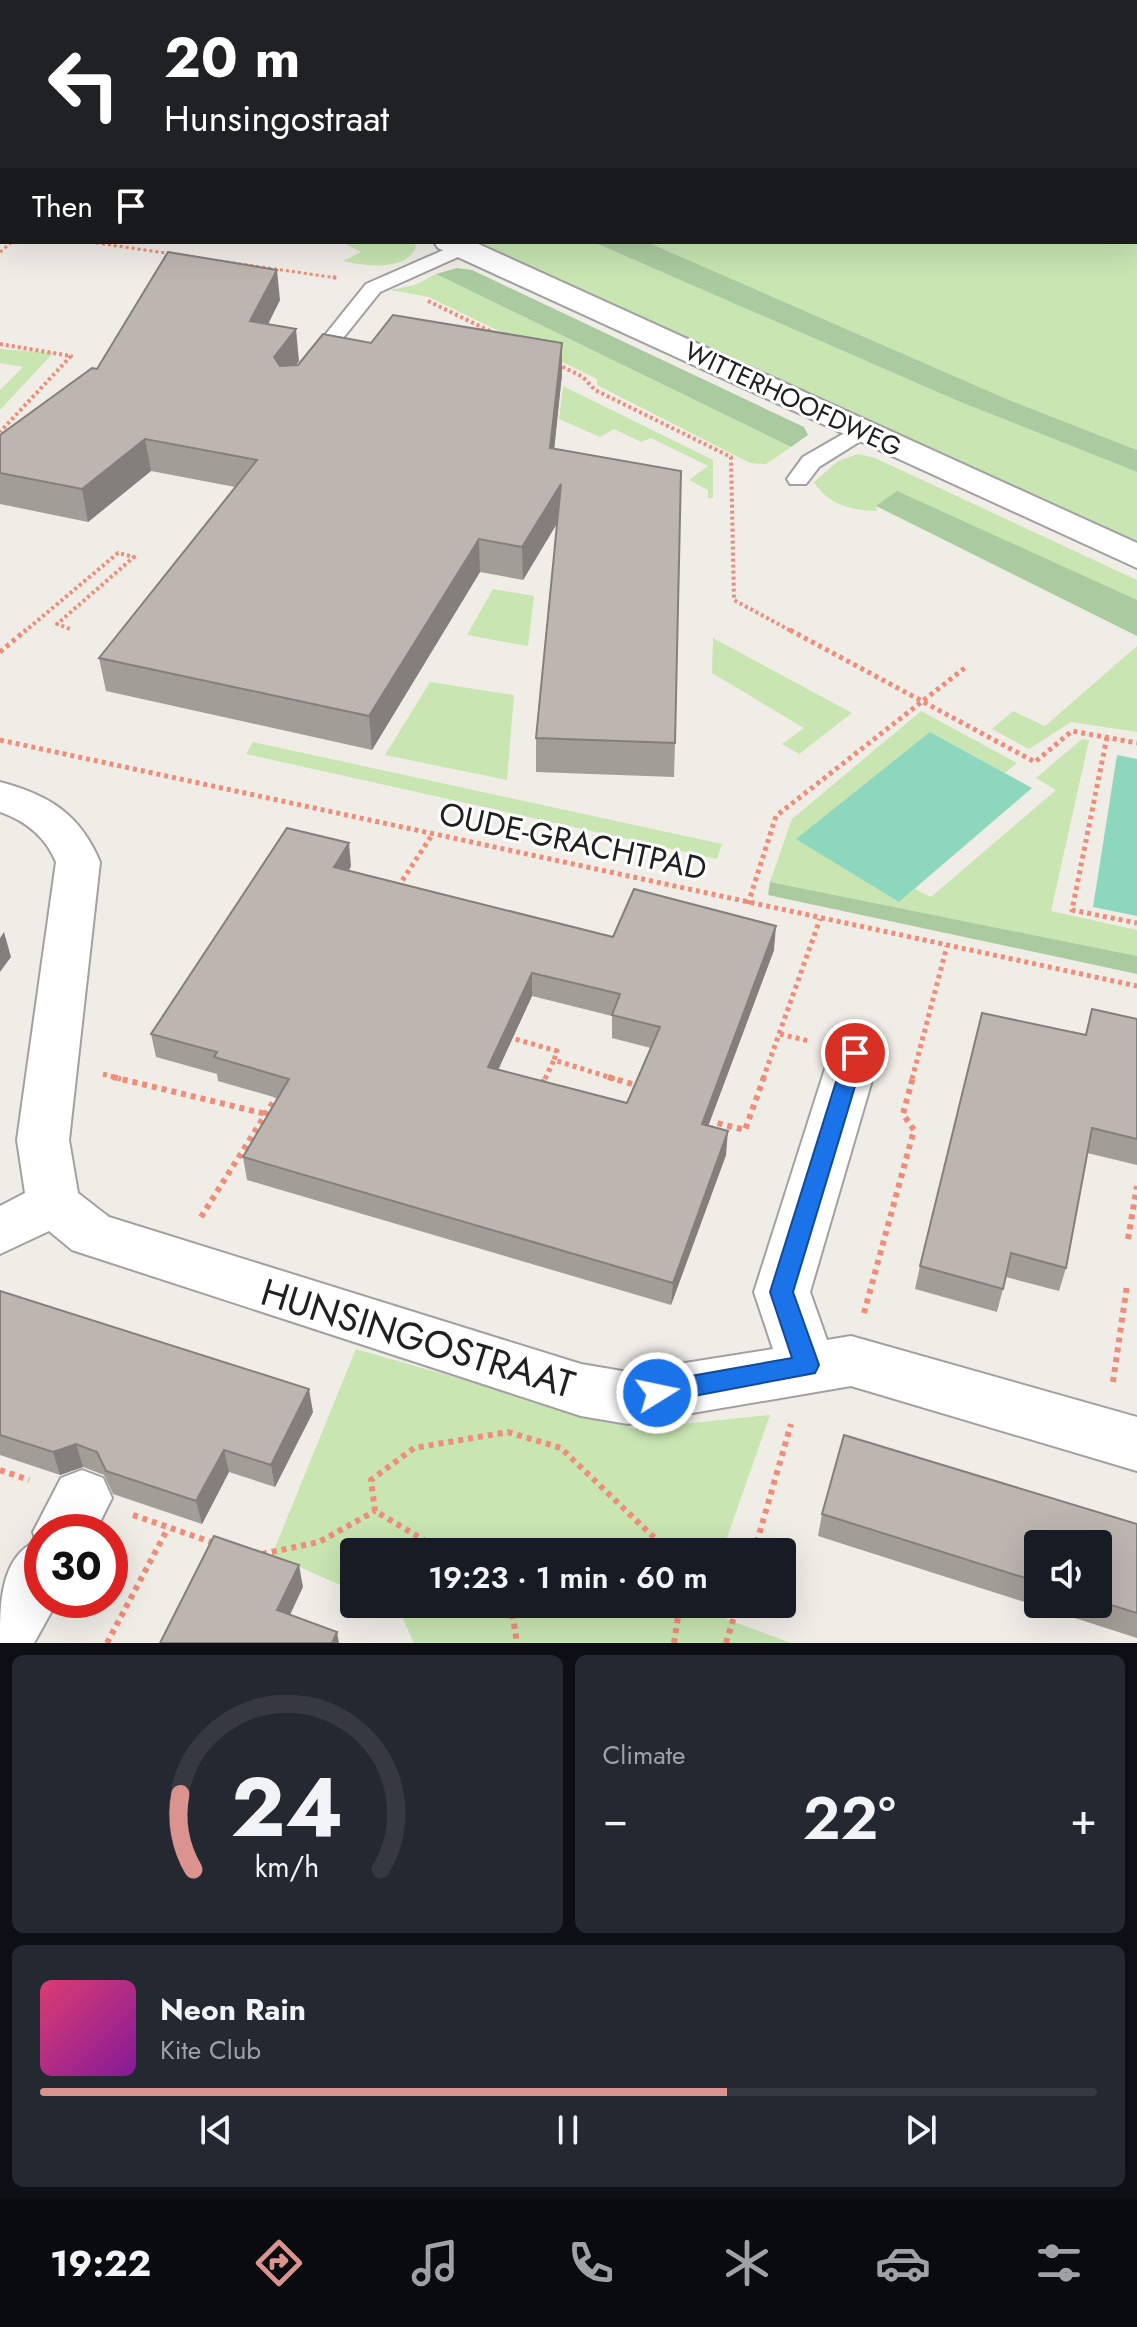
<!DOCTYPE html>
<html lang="en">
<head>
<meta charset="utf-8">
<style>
  :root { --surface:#171b24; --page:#242831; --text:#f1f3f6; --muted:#9ea1a6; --line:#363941; --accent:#da938f }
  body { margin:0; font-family:Jost,sans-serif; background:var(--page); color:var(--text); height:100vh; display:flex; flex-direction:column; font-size:30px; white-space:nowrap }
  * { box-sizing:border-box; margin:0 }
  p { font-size:26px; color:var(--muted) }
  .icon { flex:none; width:44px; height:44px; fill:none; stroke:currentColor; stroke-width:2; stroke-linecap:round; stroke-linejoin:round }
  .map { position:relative; height:1643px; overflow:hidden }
  .side { display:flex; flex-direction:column; gap:12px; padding:12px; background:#0d0f14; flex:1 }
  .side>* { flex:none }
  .guide { position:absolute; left:0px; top:0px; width:1138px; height:244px; box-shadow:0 8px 32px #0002; background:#202124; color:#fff; overflow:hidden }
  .buttons { position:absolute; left:1024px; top:1530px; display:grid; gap:16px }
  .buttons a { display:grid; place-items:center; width:88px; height:88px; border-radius:8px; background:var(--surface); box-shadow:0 8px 32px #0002; font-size:40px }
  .speed { position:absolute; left:24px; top:1514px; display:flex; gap:16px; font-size:40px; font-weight:700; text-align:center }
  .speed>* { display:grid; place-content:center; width:104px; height:104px; border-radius:50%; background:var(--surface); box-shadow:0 8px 32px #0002; line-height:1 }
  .speed .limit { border:12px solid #d22; background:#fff; color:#111 }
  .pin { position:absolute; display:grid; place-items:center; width:68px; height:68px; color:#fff; margin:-34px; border:4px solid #fff; border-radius:50%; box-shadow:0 2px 8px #0007 }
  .me { position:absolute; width:88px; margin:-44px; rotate:80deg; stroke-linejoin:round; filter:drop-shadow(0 0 6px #0008) }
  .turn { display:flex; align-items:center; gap:28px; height:168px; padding:0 32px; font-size:36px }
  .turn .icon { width:104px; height:104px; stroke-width:2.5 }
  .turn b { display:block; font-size:56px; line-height:68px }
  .then { display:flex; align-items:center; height:76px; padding:0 32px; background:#0003; gap:16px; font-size:30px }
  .big { font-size:60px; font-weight:600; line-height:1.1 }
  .side .card { flex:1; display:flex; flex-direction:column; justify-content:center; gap:12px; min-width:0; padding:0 28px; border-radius:12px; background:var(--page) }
  .side .dial { align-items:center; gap:0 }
  .dial svg { height:208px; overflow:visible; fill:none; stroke:var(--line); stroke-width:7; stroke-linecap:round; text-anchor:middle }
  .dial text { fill:var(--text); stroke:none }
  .song { display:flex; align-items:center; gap:24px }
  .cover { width:96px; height:96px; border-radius:12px; background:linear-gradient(135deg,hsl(340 70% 55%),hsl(290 70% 35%)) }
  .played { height:8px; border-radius:4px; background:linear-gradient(90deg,var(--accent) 65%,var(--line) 65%) }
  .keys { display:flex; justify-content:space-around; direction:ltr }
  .heat { display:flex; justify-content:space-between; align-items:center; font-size:44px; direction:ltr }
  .side .tiles { flex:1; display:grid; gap:12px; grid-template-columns:1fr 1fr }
  .card:last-child { grid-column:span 2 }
  .trip { position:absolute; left:340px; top:1538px; width:456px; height:80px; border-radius:8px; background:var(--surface); box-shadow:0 8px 32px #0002; font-weight:600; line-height:80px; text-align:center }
  .dock { display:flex; height:128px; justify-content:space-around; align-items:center; background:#090b0e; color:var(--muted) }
  .dock .icon { width:56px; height:56px }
  .dock .on { color:var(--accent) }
  .dock b { font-size:36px; color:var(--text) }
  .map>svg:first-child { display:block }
  .grass { fill:#c8e5b2 }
  .forest { fill:#aacba0 }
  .pitch { fill:#8dd7bf }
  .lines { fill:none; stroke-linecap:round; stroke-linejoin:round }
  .stream { fill:#acccd9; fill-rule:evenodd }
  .service-casing { stroke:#a1a1a1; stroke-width:4 }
  .minor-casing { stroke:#a1a1a1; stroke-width:4 }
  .tertiary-casing { stroke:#a1a1a1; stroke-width:4 }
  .motorway-casing { stroke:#cb3661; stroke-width:4 }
  .path-far3 { stroke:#ed8d7a; stroke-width:3; stroke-dasharray:3 3; stroke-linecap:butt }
  .path-far2 { stroke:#ed8d7a; stroke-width:4; stroke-dasharray:3 3; stroke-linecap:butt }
  .path-far1 { stroke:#ed8d7a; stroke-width:5; stroke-dasharray:4 4; stroke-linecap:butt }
  .path { stroke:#ed8d7a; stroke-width:6; stroke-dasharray:5 5; stroke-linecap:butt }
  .service { fill:#fff; fill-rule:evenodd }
  .minor { fill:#fff; fill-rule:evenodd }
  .tertiary { fill:#fff; fill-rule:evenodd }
  .motorway { fill:#df96a0; fill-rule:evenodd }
  .wall { fill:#a39d97; fill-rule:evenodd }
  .shaded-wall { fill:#847f7b }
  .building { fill:#bdb6b0; stroke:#847f7b; stroke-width:2; fill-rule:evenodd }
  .route { fill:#1a73e8; stroke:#114b97; stroke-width:2 }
  .labels { text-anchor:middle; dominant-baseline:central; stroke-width:6; stroke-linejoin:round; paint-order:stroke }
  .far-street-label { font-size:26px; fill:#202020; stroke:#fff }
  .street-label { font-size:32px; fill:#202020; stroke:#fff }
  .near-street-label { font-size:38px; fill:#202020; stroke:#fff }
</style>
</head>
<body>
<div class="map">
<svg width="1137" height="1643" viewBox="0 0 1137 1643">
  <rect width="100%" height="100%" fill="#f0ede7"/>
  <path class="grass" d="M1137,234V450L1009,400L647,242H1136Z
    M342,242H412L416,246C408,272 364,266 343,261L361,252Z
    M478,242H593L958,401L1137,472V542Z
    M436,274L791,447L766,464L750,463L597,385V379L429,297L390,290L415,285Z
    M0,349L53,353L0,410V390L23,367L0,363Z
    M563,386L713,460V498H708V490L689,480L708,466L651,438L641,442L614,429L600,437L559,419Z
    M858,454L875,458L1137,580V600L876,506L877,511C852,511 827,504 814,482L838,461Z
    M493,589L534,596L528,646L467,635Z
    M713,638L852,713L799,754L782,744L804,728L712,673Z
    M1137,646V732L1071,722L1029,749L992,729L1013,711L1045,726Z
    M430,682L514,695L507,780L385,755Z
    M921,711L1017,763L1005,773L930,732L899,902L915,889L931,897L1056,790L1036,778L1082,739L1089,740L1051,911L1137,930V956L770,882L792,819Z
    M253,742L722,844L717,859L246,754Z
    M356,1349L635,1429L770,1415L722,1552H354V1591L272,1555Z
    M388,1604H704L702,1610L791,1643H414L398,1608Z"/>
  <path class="forest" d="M593,242H647L1009,400L1137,450V472L958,401Z
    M457,268L472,270L804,427L808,435L791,447L436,274Z
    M897,491L1137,600V636L876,506Z
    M770,882L1137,956V974L768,895Z"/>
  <path class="pitch" d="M930,732L1032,788L899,902L796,839Z
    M1117,755L1137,759V916L1093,907Z"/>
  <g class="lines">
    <path class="stream" d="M702,0H715L716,2H703Z
      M1034,0H1048L1049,2H1035Z
      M1088,0H1102L1103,2H1089Z
      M1136,10L1137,11V17L1136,16Z
      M1136,27H1137V33H1136Z
      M1136,150H1137V157H1136Z"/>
    <defs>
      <path id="service" d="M462,242L472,248L469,252L380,292L319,368H305L301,364L305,360L366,284Z
        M862,423L873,430L870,435L819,467L806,484H790L787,479L803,457Z"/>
      <path id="minor" d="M0,782C49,795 80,814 100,862L69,1140L78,1193L109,1217L581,1364L628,1372L773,1349L754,1292L830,1053L838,1040L855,1034L872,1040L880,1053L810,1292L827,1340L851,1336L1137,1417V1471L851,1386L628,1424L581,1416L72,1250L49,1231L0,1254V1206L25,1193L17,1140L56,862C45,836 26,821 0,812Z
        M82,1470L103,1478L112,1498L95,1532H42V1600H58L34,1643H0C0,1604 0,1558 36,1541L33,1532L61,1478Z"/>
      <path id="tertiary" d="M0,25L2,26V42L0,41Z
        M0,78H2V94H0Z
        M434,242H474L1137,543V568L438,248Z"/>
      <path id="motorway" d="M798,0H826L827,2H799Z
        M876,0H905L906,2H877Z
        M1136,104H1137V121H1136Z"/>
    </defs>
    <use href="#service" class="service-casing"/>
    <use href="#minor" class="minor-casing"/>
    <use href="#tertiary" class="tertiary-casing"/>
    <use href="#motorway" class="motorway-casing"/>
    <path class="path-far3" d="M105,2L108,0
      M90,242L337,278
      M0,252L12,242"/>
    <path class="path-far2" d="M333,277L337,278
      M428,301L494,333
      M0,344L71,356L0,432
      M557,364L583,377L595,390L731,457L734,600L793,632
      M24,632L118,553L134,557L57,624L70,629"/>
    <path class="path-far1" d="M790,630L1035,762L1072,731L1137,743
      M0,652L26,630
      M1107,737L1072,910L1137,923
      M0,740L1137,986
      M398,887L432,835
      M748,904L776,816L966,667
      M780,1034L809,1041
      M508,1037L557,1051L554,1060L615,1079
      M103,1074L121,1079
      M545,1079L554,1060
      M763,1079L820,919
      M912,1079L947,946"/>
    <path class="path" d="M113,1077L266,1114
      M608,1077L639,1086
      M542,1084L546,1077
      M712,1131L717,1123L745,1130L764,1077
      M201,1217L279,1093
      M1128,1239L1137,1186
      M864,1313L914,1130L903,1114L913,1077
      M1113,1382L1127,1285
      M0,1470L29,1480
      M133,1515L214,1543
      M444,1552L375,1511L371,1480L414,1448L508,1432L561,1448L669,1552
      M754,1552L791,1424
      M262,1554L319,1542L375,1511
      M511,1604L517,1643
      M694,1604L735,1611
      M107,1643L168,1528
      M674,1643L680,1604
      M726,1643L738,1604"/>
    <use href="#service" class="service"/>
    <use href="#minor" class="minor"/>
    <use href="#tertiary" class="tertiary"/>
    <use href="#motorway" class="motorway"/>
  </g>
  <path class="wall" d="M280,300L268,324L299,361L295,366L371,343L562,374L554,448L675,743L674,777L536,772V738L557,523L523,580L480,572L372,750L106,691L99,658L235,487L151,471L88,522L0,504V435L97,369Z
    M351,866L349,871L613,937L774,950L708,1126L726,1155L671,1305L247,1180L243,1157L277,1098L218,1081L217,1074L156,1057L151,1034ZM532,996L612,1016V1038L651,1048L627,1103L498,1069Z
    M1092,1009L1137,1019V1165L1087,1153L1066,1268L1059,1291L1006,1277L997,1312L915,1289L920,1266L1085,1035Z
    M0,1291L313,1412L275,1487L229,1472L202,1524L113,1494L104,1475L83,1467L60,1475L0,1455Z
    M822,1514L1137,1524V1638L818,1536ZM1038,1544H1098V1604H1038Z"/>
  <path class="shaded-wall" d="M277,270L280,300L254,352L250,321Z
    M296,329L299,361L277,388L274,357Z
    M562,343V374L551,480L550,448Z
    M145,439L151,471L88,522L82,489Z
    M561,484V517L523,580L522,547Z
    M479,539L480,572L372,750L369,716Z
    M349,843L351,866L336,890L334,867Z
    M776,926L774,950L700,1148L702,1124Z
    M4,932L11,957L0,972V938Z
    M532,973V996L489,1090L488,1067Z
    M728,1131L726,1155L671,1305L673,1283Z
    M309,1389L313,1412L275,1487L271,1465Z
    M76,1444L83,1467L60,1475L53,1452Z
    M224,1450L229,1472L202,1524L196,1501Z
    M299,1565L303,1587L282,1632L277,1610Z
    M337,1632L339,1643H332Z"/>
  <path class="building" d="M168,252L277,270L250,321L296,329L274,357L280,366L298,365L323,334L371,343L393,315L562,343L550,448L681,471L675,743L536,738L561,484L522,547L479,539L369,716L99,658L257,460L145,439L82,489L0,473V435L92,368L97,369Z
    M287,828L349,843L334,867L613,937L634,889L776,926L702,1124L728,1131L673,1283L243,1157L289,1079L214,1057L217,1052L151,1034ZM532,973L620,994L612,1015L660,1027L627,1103L488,1067Z
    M1092,1009L1137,1019V1139L1092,1128L1066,1268L1011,1253L1003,1289L920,1266L982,1013L1086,1035Z
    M0,1291L309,1389L271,1465L224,1450L196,1501L106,1471L97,1452L76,1444L53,1452L0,1435Z
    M844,1435L1137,1524V1613L1098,1601V1544H1038V1582L822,1514Z
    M214,1536L299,1565L277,1610L337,1632L332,1643H160Z"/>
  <path class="route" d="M855,1045L865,1053L793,1292L819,1365L815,1373L657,1403L649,1400L646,1393L649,1385L657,1382L792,1358L770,1292L845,1053Z"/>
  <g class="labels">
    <g class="far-street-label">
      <text transform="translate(793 399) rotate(25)">WITTERHOOFDWEG</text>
    </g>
    <g class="street-label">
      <text transform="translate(573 841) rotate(12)">OUDE-GRACHTPAD</text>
    </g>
    <g class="near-street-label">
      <text transform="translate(418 1338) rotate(17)">HUNSINGOSTRAAT</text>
    </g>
  </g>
</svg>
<div class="buttons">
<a><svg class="icon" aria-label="sound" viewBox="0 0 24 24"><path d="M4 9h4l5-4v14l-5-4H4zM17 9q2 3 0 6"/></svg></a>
</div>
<div class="speed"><div class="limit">30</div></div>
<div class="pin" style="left:855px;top:1053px;background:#d93025"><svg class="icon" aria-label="arrive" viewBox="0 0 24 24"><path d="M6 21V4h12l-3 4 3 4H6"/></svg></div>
<svg class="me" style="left:657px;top:1393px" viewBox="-20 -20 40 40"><circle r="17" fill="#1a73e8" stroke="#fff" stroke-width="3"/><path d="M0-11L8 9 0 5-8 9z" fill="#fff"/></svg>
<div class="trip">19:23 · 1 min · 60 m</div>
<div class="guide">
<div class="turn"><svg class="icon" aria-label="left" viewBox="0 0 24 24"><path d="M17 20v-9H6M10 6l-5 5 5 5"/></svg><div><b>20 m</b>Hunsingostraat</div></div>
<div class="then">Then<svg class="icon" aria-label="arrive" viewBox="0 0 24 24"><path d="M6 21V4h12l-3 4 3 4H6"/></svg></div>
</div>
</div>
<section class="side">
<div class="tiles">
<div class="card dial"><svg viewBox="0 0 100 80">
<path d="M14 69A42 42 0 1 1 86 69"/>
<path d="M14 69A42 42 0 0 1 9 40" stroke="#da938f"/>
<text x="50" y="56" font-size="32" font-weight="700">24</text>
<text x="50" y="72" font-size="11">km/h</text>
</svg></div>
<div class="card"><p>Climate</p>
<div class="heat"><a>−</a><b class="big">22°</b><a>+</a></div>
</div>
<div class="card">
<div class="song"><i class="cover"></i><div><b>Neon Rain</b><p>Kite Club</p></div></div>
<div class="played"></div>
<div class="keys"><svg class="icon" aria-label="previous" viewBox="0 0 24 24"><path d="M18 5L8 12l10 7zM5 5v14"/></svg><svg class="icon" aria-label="pause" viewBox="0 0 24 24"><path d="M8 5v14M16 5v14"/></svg><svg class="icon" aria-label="next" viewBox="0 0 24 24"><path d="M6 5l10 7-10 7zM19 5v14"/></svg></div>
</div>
</div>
</section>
<nav class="dock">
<b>19:22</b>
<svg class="icon on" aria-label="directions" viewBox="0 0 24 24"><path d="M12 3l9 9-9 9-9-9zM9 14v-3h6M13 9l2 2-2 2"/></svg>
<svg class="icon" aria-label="music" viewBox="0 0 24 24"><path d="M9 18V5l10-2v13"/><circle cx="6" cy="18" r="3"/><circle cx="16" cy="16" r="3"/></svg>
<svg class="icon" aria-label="phone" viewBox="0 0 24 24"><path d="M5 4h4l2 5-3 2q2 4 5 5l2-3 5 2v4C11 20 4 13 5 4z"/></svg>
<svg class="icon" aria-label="climate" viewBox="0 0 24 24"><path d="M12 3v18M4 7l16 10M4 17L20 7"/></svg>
<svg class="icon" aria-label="car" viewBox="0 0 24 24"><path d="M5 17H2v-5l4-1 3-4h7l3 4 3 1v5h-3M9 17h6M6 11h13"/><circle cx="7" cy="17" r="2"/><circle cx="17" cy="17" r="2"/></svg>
<svg class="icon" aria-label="filters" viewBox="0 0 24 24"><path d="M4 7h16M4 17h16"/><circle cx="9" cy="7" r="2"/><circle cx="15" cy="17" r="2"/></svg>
</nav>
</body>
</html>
